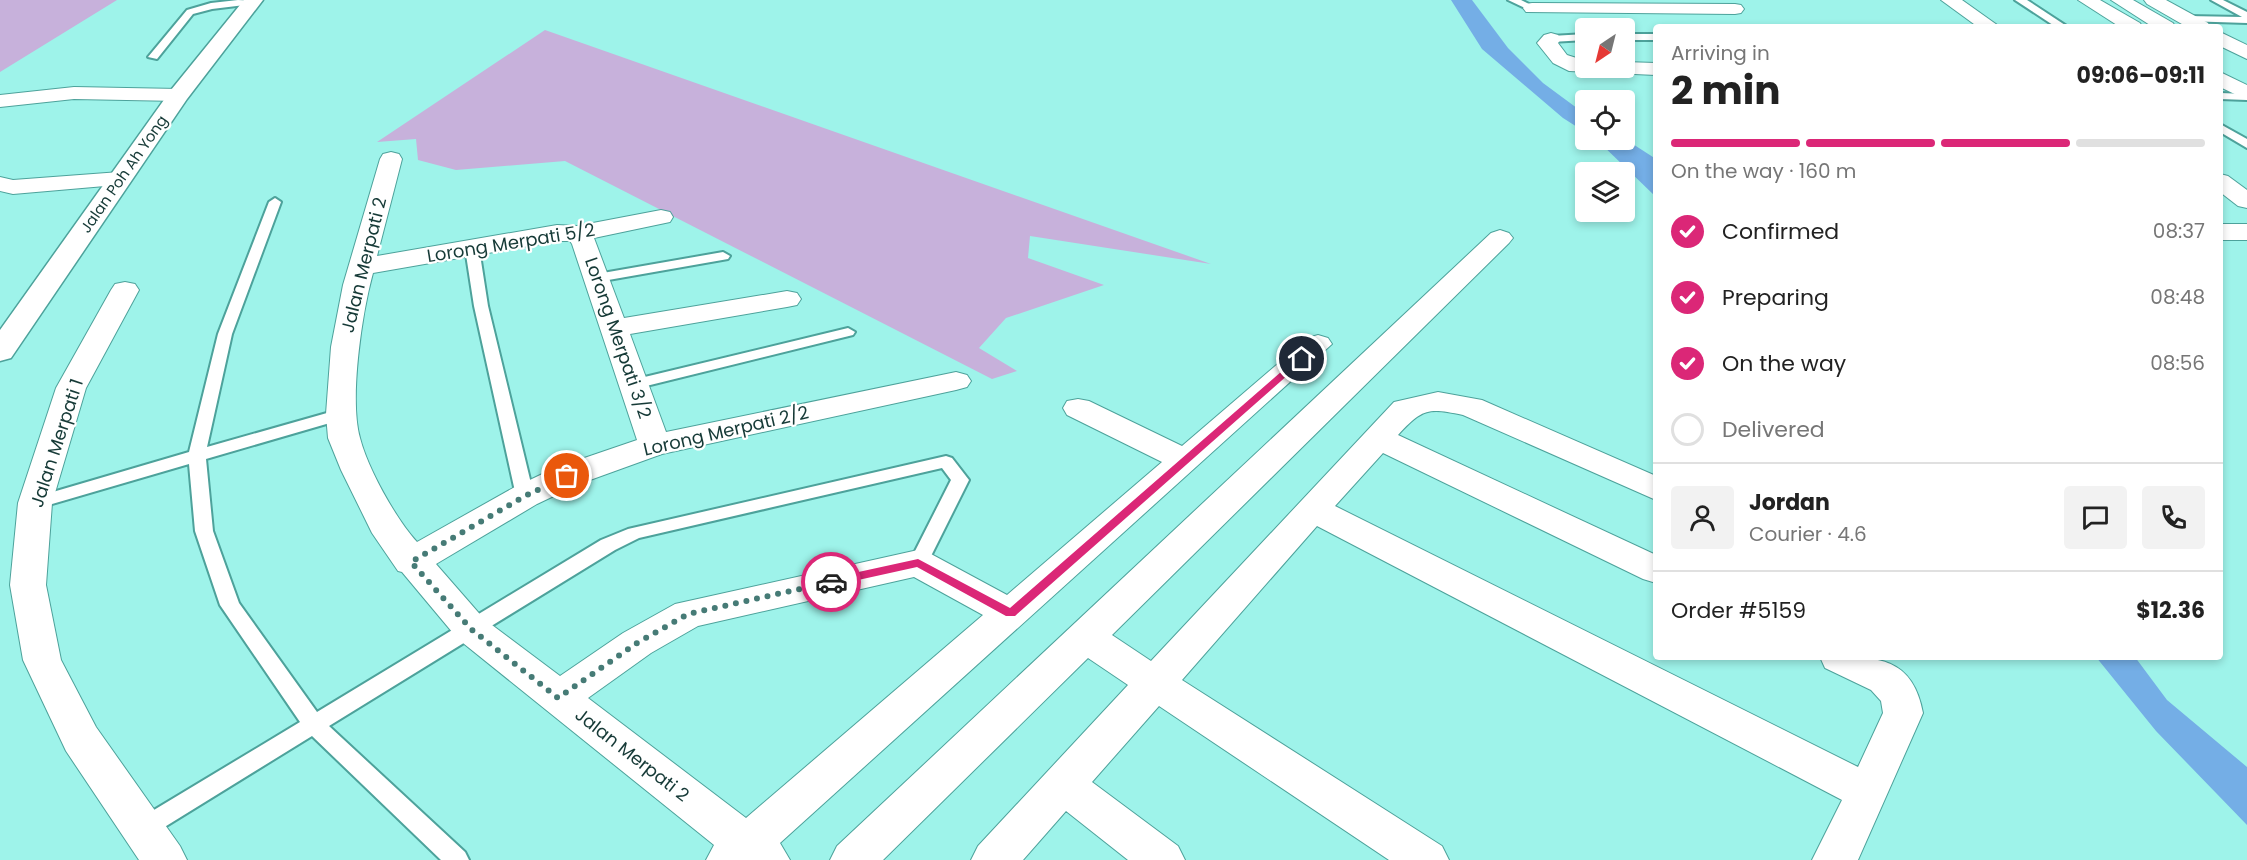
<!DOCTYPE html>
<meta charset="utf-8">
<style>
body{margin:0;font-family:Poppins,sans-serif;background:#f2f2f2;color:#222;height:100vh;display:flex;flex-direction:column;font-size:22px;white-space:nowrap}
*{box-sizing:border-box;margin:0}
p{font-size:20px;color:#767676}
.icon{flex:none;width:33px;height:33px;fill:none;stroke:currentColor;stroke-width:2;stroke-linecap:round;stroke-linejoin:round}
.map{position:relative;flex:1;overflow:hidden}
.panel{position:absolute;left:1653px;top:24px;width:570px;height:636px;display:flex;flex-direction:column;background:#fff;border-radius:6px;box-shadow:0 3px 9px #0003}
.panel>*{flex:none}
.needle{width:39px;rotate:215deg}
.tools{position:absolute;left:1575px;top:18px;display:grid;gap:12px}
.tools a{display:grid;place-items:center;width:60px;height:60px;border-radius:6px;background:#fff;box-shadow:0 3px 9px #0003;font-size:30px}
.pin{position:absolute;display:grid;place-items:center;width:51px;height:51px;color:#fff;margin:-26px;border:3px solid #fff;border-radius:50%;box-shadow:0 2px 6px #0007}
.courier{position:absolute;display:grid;place-items:center;width:60px;height:60px;margin:-30px;border:4px solid #db2777;border-radius:50%;background:#fff;color:#222;box-shadow:0 2px 8px #0007}
.overview em{font-style:normal;font-weight:700}
.overview div{display:flex;flex-direction:column-reverse}
.overview{display:flex;align-items:center;justify-content:space-between;height:102px;padding:0 18px}
h1{font-size:39px;font-weight:700;line-height:45px}
.bar{display:grid;grid-template-columns:repeat(4,1fr);gap:9px 6px;align-content:center;height:72px;padding:0 18px}
.bar i{height:8px;border-radius:4px;background:#e0e0e0}
.bar .active{background:#db2777}
.bar p{grid-column:span 4}
.line{display:flex;align-items:center;gap:15px;padding:0 18px;border-top:2px solid #e0e0e0}
.line div{flex:1}
.round{display:grid;place-items:center;flex:none;width:63px;height:63px;border-radius:6px;background:#f2f2f2}
ol{padding:0 18px;list-style:none}
li{display:flex;align-items:center;gap:18px;height:66px}
li p{margin-inline-start:auto}
li .icon{padding:6px;border-radius:50%;background:#db2777;color:#fff;stroke-width:4}
li:last-child{color:#767676}
li i{width:33px;height:33px;border:3px solid #e0e0e0;border-radius:50%}
.map>svg:first-child{display:block}
</style>
<div class="map">
<svg width="2247" height="860" viewBox="0 0 2247 860">
<rect width="100%" height="100%" fill="#9ef3ea"/>
<g fill="#c7b1db">
<polygon points="0,0 117,0 0,72"/>
<polygon points="545,30 1211,264 1030,236 1028,258 1104,285 1006,318 979,348 1017,371 992,379 565,161 456,170 418,160 416,139 377,142"/>
</g>
<g fill="#74aee6">
<polygon points="1451,0 1472,0 1508,48 1543,83 1585,114 1585,132 1563,118 1482,49"/>
<polygon points="1625,139 1656,159 1656,197 1597,140"/>
<polygon points="2096,657 2135,657 2167,700 2247,767 2247,825 2156,731"/>
</g>
<g fill="none" stroke-linecap="round" stroke-linejoin="round">
<defs>
<g id="service">
<polygon points="238,0 258,1 253,4 212,9 193,14 157,59 148,57 187,10 211,3"/>
<polygon points="1508,0 1521,0 1537,8 1529,10"/>
<polygon points="2015,0 2027,0 2068,27 2056,27"/>
<polygon points="2211,0 2223,0 2247,12 2247,23 2184,21 2184,17 2187,16 2242,17"/>
<polygon points="1586,34 1586,40 1551,42 1546,39 1551,36"/>
<rect x="1624" y="34" width="32" height="6"/>
<polygon points="2220,93 2247,94 2247,100 2220,99"/>
<polygon points="2220,124 2247,139 2247,148 2220,132"/>
<polygon points="275,198 281,202 232,334 207,447 341,409 349,414 347,418 206,459 213,531 239,603 317,712 601,540 628,529 946,456 952,458 969,480 925,568 918,570 911,568 909,563 951,480 942,468 639,538 615,550 329,726 465,852 469,860 441,860 312,736 150,836 142,839 134,836 130,829 134,822 300,722 220,605 195,531 189,464 35,509 29,507 26,503 29,499 189,452 218,334 269,202"/>
<polygon points="472,244 479,248 488,306 534,496 531,500 519,500 516,496 474,306 465,248"/>
<polygon points="723,252 730,256 728,259 597,282 590,278 597,274"/>
<polygon points="848,328 855,332 853,335 634,389 626,384 628,381"/>
</g>
<g id="minor">
<polygon points="1941,0 1962,0 2000,27 1978,27"/>
<polygon points="2078,0 2100,0 2140,23 2142,27 2120,27"/>
<polygon points="2111,0 2133,0 2173,23 2175,27 2153,27"/>
<polygon points="2144,0 2166,0 2208,23 2210,27 2187,27 2147,4"/>
<polygon points="1532,3 1735,4 1741,5 1744,9 1741,13 1735,14 1526,12 1523,8 1526,4"/>
<polygon points="2220,32 2247,45 2247,59 2220,46"/>
<polygon points="1551,33 1558,35 1561,39 1558,43 1567,55 1586,61 1586,68 1624,68 1624,62 1656,63 1656,75 1569,71 1553,63 1537,43 1544,35"/>
<polygon points="2220,72 2247,85 2247,100 2220,87"/>
<polygon points="74,87 179,89 186,91 189,95 186,99 179,101 74,99 0,107 0,95"/>
<path d="M391 152 399 154 402 159 377 256 557 225 577 226 661 210 670 212 673 217 670 222 594 238 624 318 787 291 797 293 801 299 797 305 787 307 630 334 666 432 956 372 967 375 971 381 967 387 956 390 662 454 579 484 537 504 436 564 484 619 560 676 623 633 675 604 918 550 931 554 1007 595 1162 462 1067 415 1063 408 1067 401 1078 399 1089 401 1182 446 1308 338 1318 335 1328 338 1332 344 780 843 790 860H706L714 845 458 639 402 572 398 571 372 533 341 470 328 438 326 414 331 347 343 285 380 159 383 154ZM557 241H570L572 244 637 440 555 468 513 488 417 542C396 519 368 469 360 438 349 399 362 313 373 273ZM914 577 983 615 746 818 588 698 651 653 698 626Z"/>
<polygon points="120,172 128,174 132,179 128,184 13,194 0,191 0,177 13,180"/>
<polygon points="2220,174 2228,176 2247,190 2247,208 2238,206 2220,192"/>
<rect x="2220" y="224" width="27" height="16"/>
<path d="M1500 230 1509 233 1513 238 1509 243 1112 635 1151 661 1394 402 1438 392 1482 400 1656 476V500L1463 415C1428 408 1423 408 1398 435L1656 555V583L1643 579 1383 453 1335 506 1858 767 1883 713 1881 701 1871 690 1825 668 1820 657C1870 657 1912 652 1923 713L1858 860H1812L1842 800 1317 526 1182 680 1442 846 1449 860H1389L1159 706 1092 782 1178 846 1185 860H1128L1066 811 1023 860H971L978 846 1128 685 1088 658 883 860H830L837 846 1491 233Z"/>
<polygon points="125,282 135,284 139,290 86,388 52,503 46,585 61,660 96,727 180,846 187,860 139,860 66,751 23,660 10,585 18,503 56,388 111,290 115,284"/>
</g>
<polygon id="secondary" points="244,0 263,0 187,99 11,358 0,361 0,330 171,90"/>
</defs>
<use href="#service" stroke="#4da29b" stroke-width="4"/>
<use href="#minor" stroke="#4da29b" stroke-width="2"/>
<use href="#secondary" stroke="#4da29b" stroke-width="3"/>
<use href="#service" fill="#fff" fill-rule="evenodd"/>
<use href="#minor" fill="#fff" fill-rule="evenodd"/>
<use href="#secondary" fill="#fff" fill-rule="evenodd"/>
</g>
<polygon fill="#db2777" points="1298,357 1306,359 1015,616 1006,616 917,567 831,586 826,582 831,578 918,559 1010,608"/>
<g fill="none" stroke-linecap="round" stroke-linejoin="round">
<polyline stroke="#467b76" stroke-width="6" stroke-dasharray="0 10.8" points="567,476 525,496 411,562 471,629 558,698 637,643 688,614 831,582"/>
</g>
<g text-anchor="middle" stroke-width="4.5" stroke-linejoin="round" paint-order="stroke">
<g font-size="15" fill="#163a37" stroke="#fff">
<text transform="translate(124 174) rotate(-55)" y="5">Jalan Poh Ah Yong</text>
</g>
<g font-size="18" fill="#163a37" stroke="#fff">
<text transform="translate(511 243) rotate(-9)" y="6">Lorong Merpati 5/2</text>
<text transform="translate(364 265) rotate(-76)" y="6">Jalan Merpati 2</text>
<text transform="translate(618 338) rotate(71)" y="6">Lorong Merpati 3/2</text>
<text transform="translate(726 431) rotate(-13)" y="6">Lorong Merpati 2/2</text>
<text transform="translate(57 443) rotate(-72)" y="6">Jalan Merpati 1</text>
<text transform="translate(632 755) rotate(38)" y="6">Jalan Merpati 2</text>
</g>
</g>
</svg>
<div class="tools">
<a><svg class="needle" viewBox="-14 -14 28 28"><path d="M0-13l5 13h-10z" fill="#e53935"/><path d="M0 13l5-13h-10z" fill="#767676"/></svg></a>
<a><svg class="icon" aria-label="locate" viewBox="0 0 24 24"><circle cx="12" cy="12" r="6"/><path d="M12 2v4M12 18v4M2 12h4M18 12h4"/></svg></a>
<a><svg class="icon" aria-label="layers" viewBox="0 0 24 24"><path d="M12 4l9 5-9 5-9-5zM3 14l9 5 9-5"/></svg></a>
</div>
<div class="pin" style="left:567px;top:476px;background:#ea580c"><svg class="icon" aria-label="bag" viewBox="0 0 24 24"><path d="M5 8h14l-1 12H6zM9 8a3 3 0 0 1 6 0"/></svg></div>
<div class="pin" style="left:1302px;top:359px;background:#1f2937"><svg class="icon" aria-label="home" viewBox="0 0 24 24"><path d="M3 11l9-7 9 7M6 9v11h12V9"/></svg></div>
<div class="courier" style="left:831px;top:582px"><svg class="icon" aria-label="car" viewBox="0 0 24 24"><path d="M5 17H2v-5l4-1 3-4h7l3 4 3 1v5h-3M9 17h6M6 11h13"/><circle cx="7" cy="17" r="2"/><circle cx="17" cy="17" r="2"/></svg></div>
<section class="panel">
<div class="overview"><div><h1>2 min</h1><p>Arriving in</p></div><em>09:06–09:11</em></div>
<div class="bar"><i class="active"></i><i class="active"></i><i class="active"></i><i></i><p>On the way · 160 m</p></div>
<ol>
<li><svg class="icon" aria-label="check" viewBox="0 0 24 24"><path d="M5 12l5 5 9-10"/></svg>Confirmed<p>08:37</p></li>
<li><svg class="icon" aria-label="check" viewBox="0 0 24 24"><path d="M5 12l5 5 9-10"/></svg>Preparing<p>08:48</p></li>
<li><svg class="icon" aria-label="check" viewBox="0 0 24 24"><path d="M5 12l5 5 9-10"/></svg>On the way<p>08:56</p></li>
<li><i></i>Delivered</li>
</ol>
<div class="line" style="height:108px"><a class="round"><svg class="icon" aria-label="person" viewBox="0 0 24 24"><circle cx="12" cy="8" r="4"/><path d="M4 21q1-7 8-7t8 7"/></svg></a><div><b>Jordan</b><p>Courier · 4.6</p></div><a class="round"><svg class="icon" aria-label="chat" viewBox="0 0 24 24"><path d="M4 5h16v11H9l-5 4z"/></svg></a><a class="round"><svg class="icon" aria-label="phone" viewBox="0 0 24 24"><path d="M5 4h4l2 5-3 2q2 4 5 5l2-3 5 2v4C11 20 4 13 5 4z"/></svg></a></div>
<div class="line" style="height:78px"><div>Order #5159</div><b>$12.36</b></div>
</section>
</div>
